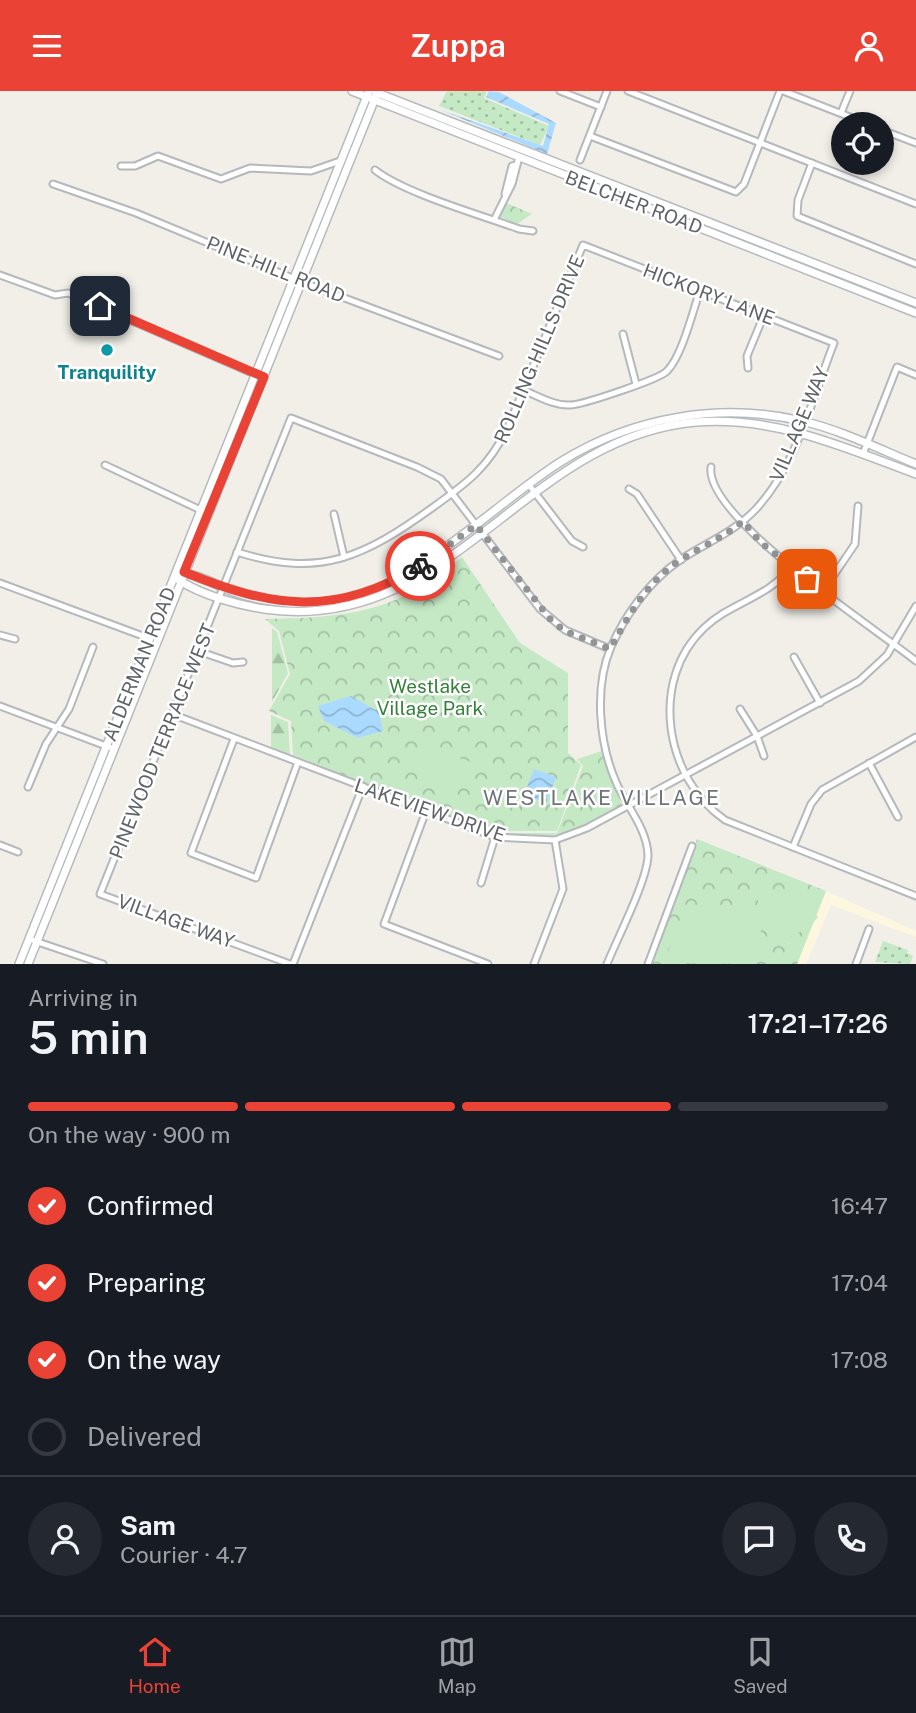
<!DOCTYPE html>
<meta charset="utf-8">
<style>
body{margin:0;font-family:"Public Sans",sans-serif;background:#242831;color:#f1f3f6;height:100vh;display:flex;flex-direction:column;font-size:26px;white-space:nowrap}
*{box-sizing:border-box;margin:0}
p{font-size:23px;color:#9ea1a6}
.icon{flex:none;width:38px;height:38px;fill:none;stroke:currentColor;stroke-width:2;stroke-linecap:round;stroke-linejoin:round}
.map{position:relative;height:873px;overflow:hidden}
.panel{display:flex;flex-direction:column;background:#171b24;flex:1}
.panel>*{flex:none}
.controls{position:absolute;left:831px;top:21px;display:grid;gap:14px}
.controls a{display:grid;place-items:center;width:63px;height:63px;border-radius:50%;background:#171b24;box-shadow:0 4px 10px #0003;font-size:35px}
.pin{position:absolute;display:grid;place-items:center;width:60px;height:60px;color:#fff;margin:-30px;border-radius:14px;box-shadow:0 4px 10px #0006}
.courier{position:absolute;display:grid;place-items:center;width:70px;height:70px;margin:-35px;border:5px solid #ea4335;border-radius:50%;background:#fff;color:#222;box-shadow:0 2px 9px #0007}
.summary em{font-style:normal;font-weight:600}
.summary div{display:flex;flex-direction:column-reverse}
.summary{display:flex;align-items:center;justify-content:space-between;height:119px;padding:0 28px}
h1{font-size:46px;font-weight:600;line-height:52px}
.bar{display:grid;grid-template-columns:repeat(4,1fr);gap:10px 7px;align-content:center;height:84px;padding:0 28px}
.bar i{height:9px;border-radius:5px;background:#363941}
.bar .active{background:#ea4335}
.bar p{grid-column:span 4}
.line{display:flex;align-items:center;gap:18px;padding:0 28px;border-top:2px solid #363941}
.line div{flex:1}
.round{display:grid;place-items:center;flex:none;width:74px;height:74px;border-radius:37px;background:#242831}
ol{padding:0 28px;list-style:none}
li{display:flex;align-items:center;gap:21px;height:77px}
li p{margin-inline-start:auto}
li .icon{padding:7px;border-radius:50%;background:#ea4335;color:#fff;stroke-width:4}
li:last-child{color:#9ea1a6}
li i{width:38px;height:38px;border:4px solid #363941;border-radius:50%}
header{display:flex;justify-content:space-between;align-items:center;height:91px;padding:0 28px;background:#ea4335;color:#fff;font-size:32px;font-weight:600}
.tab-bar{display:flex;justify-content:space-around;align-items:center;height:98px;border-top:2px solid #363941;background:#171b24;font-size:19px;color:#9ea1a6}
.tab-bar a{display:grid;justify-items:center;gap:4px}
.tab-bar .active{color:#ea4335}
.map>svg:first-child{display:block}
</style>
<header><svg class="icon" aria-label="menu" viewBox="0 0 24 24"><path d="M4 6h16M4 12h16M4 18h16"/></svg>Zuppa<svg class="icon" aria-label="person" viewBox="0 0 24 24"><circle cx="12" cy="8" r="4"/><path d="M4 21q1-7 8-7t8 7"/></svg></header>
<div class="map">
<svg width="916" height="873" viewBox="0 0 916 873">
<defs>
<pattern id="grass-dots" width="8" height="8" patternUnits="userSpaceOnUse" patternTransform="scale(1.75)"><rect width="8" height="8" fill="#c5e8c5"/><path d="M2 2h.1M6 6h.1" fill="none" stroke="#a3c0a4" stroke-width="1.8" stroke-linecap="round"/></pattern>
<pattern id="forest-firs" width="22" height="20" patternUnits="userSpaceOnUse" patternTransform="scale(1.75)"><rect width="22" height="20" fill="#c5e8c5"/><path d="M5 1l3.5 6h-7zM16 11l3.5 6h-7z" fill="#a3c0a4"/></pattern>
<pattern id="park-crowns" width="20" height="18" patternUnits="userSpaceOnUse" patternTransform="scale(1.75)"><rect width="20" height="18" fill="#c5e8c5"/><path d="M2 6a3 3 0 1 1 6 0M12 15a3 3 0 1 1 6 0" fill="none" stroke="#a3c0a4"/></pattern>
<pattern id="water-waves" width="16" height="10" patternUnits="userSpaceOnUse" patternTransform="scale(1.75)"><rect width="16" height="10" fill="#aadaff"/><path d="M0 5q4-4 8 0t8 0" fill="none" stroke="#8eb4d2"/></pattern>
</defs>
<rect width="100%" height="100%" fill="#f1efe8"/>
<polygon fill="#fef7e0" points="826,800 916,840 916,846 831,814 806,873 797,873"/>
<g fill="url(#grass-dots)">
<polygon points="447,0 487,0 484,7 549,35 540,54 439,15"/>
<polygon points="883,850 908,859 907,862 913,865 910,873 875,871"/>
</g>
<g fill="url(#forest-firs)">
<polygon points="272,537 277,541 288,582 272,611"/>
<polygon points="271,624 288,631 290,664 271,656"/>
</g>
<g fill="url(#park-crowns)">
<polygon points="506,112 532,123 517,133 500,126"/>
<path d="M462 466 520 552 568 582V662L581 674 557 740H498L450 726 293 664 291 630 269 620 290 583 279 540 265 528C314 527 363 526 408 503 427 494 445 478 462 466Z"/>
<path d="M602 660 622 715C568 744 534 758 473 735L498 742H557L583 675 577 668Z"/>
<polygon points="697,748 826,800 797,873 650,873"/>
</g>
<g fill="#c5e8c5">
<polygon points="427,656 477,673 468,698 419,680"/>
<polygon points="784,800 803,809 818,826 808,837 778,852 770,848 758,816 758,805"/>
<path d="M717 816 738 820 762 831 757 873 663 872C678 839 680 827 717 816Z"/>
</g>
<g fill="url(#water-waves)">
<polygon points="489,0 499,1 556,32 547,63 441,19 543,55 549,33 486,6"/>
<polygon points="351,605 379,621 383,640 358,647 324,630 318,615"/>
<polygon points="534,678 556,686 546,712 524,704"/>
</g>
<g fill="none" stroke-linecap="round" stroke-linejoin="round">
<defs>
<g id="street">
<polyline points="560,0 601,16"/>
<polyline points="628,0 916,113"/>
<polyline points="783,0 868,33"/>
<polyline points="841,22 850,0"/>
<polyline points="882,39 916,52"/>
<polyline points="590,45 736,101 744,93 780,0"/>
<polyline points="580,69 607,0"/>
<polyline points="812,72 798,109 797,125 916,173"/>
<polyline points="121,75 135,75 158,65 221,88 250,77 311,80 340,70"/>
<path d="M375 79C404 102 481 124 519 138L533 140"/>
<polyline points="53,93 136,122 302,191 499,265"/>
<polyline points="505,103 512,75 516,74"/>
<polyline points="494,129 512,93 519,66"/>
<polyline points="0,184 55,204 68,202 257,284"/>
<polyline points="623,243 636,293"/>
<polyline points="748,277 747,265 764,224"/>
<path d="M523 299C538 305 554 315 570 314 582 314 660 288 667 280 682 265 693 220 700 199"/>
<polyline points="863,363 897,276 916,284"/>
<polyline points="105,374 207,422"/>
<path d="M711 376C704 426 876 538 916 570"/>
<polyline points="529,394 572,450 583,456"/>
<polyline points="629,398 637,403 681,469"/>
<polyline points="334,423 344,466"/>
<path d="M237 461C321 488 365 465 432 417 467 392 489 376 508 336L583 154 834 252C812 307 797 375 755 419 733 442 705 452 680 469 650 490 626 522 611 556 594 596 599 652 616 691 626 715 647 737 648 764 648 788 617 848 607 873"/>
<path d="M791 476C768 507 731 511 704 537 649 589 664 687 725 729L916 805"/>
<polyline points="0,492 151,548"/>
<polyline points="823,500 855,453 858,415"/>
<polyline points="0,544 15,548"/>
<polyline points="198,560 233,572 243,571"/>
<polyline points="794,566 820,612"/>
<polyline points="0,615 114,658"/>
<polyline points="740,618 757,645 764,665"/>
<polyline points="172,623 495,746 555,749 587,737 859,590 887,564 916,515"/>
<polyline points="234,648 191,762 256,787 298,671"/>
<polyline points="869,672 898,726"/>
<polyline points="28,696 46,653 69,618 93,556"/>
<polyline points="426,720 384,833 488,873"/>
<polyline points="0,754 18,761"/>
<polyline points="793,756 811,713 822,699 916,646"/>
<polyline points="481,792 495,746"/>
<polyline points="29,848 103,873"/>
<polyline points="290,873 100,803 291,327 417,376 441,388 540,518 565,539 610,558"/>
<polyline points="293,873 363,695"/>
<polyline points="534,873 563,798 555,749"/>
<polyline points="648,873 692,755"/>
<polyline points="856,873 869,838"/>
</g>
<g id="secondary">
<polyline points="352,0 916,222"/>
<polyline points="375,1 916,212"/>
<path d="M180 482C197 482 218 495 234 501 267 513 305 515 339 509 393 499 434 465 477 433 505 412 533 388 562 370 633 326 720 311 802 330 841 339 879 358 916 373"/>
<path d="M179 489C201 504 238 514 264 518 451 545 522 346 696 331 775 325 844 356 916 383"/>
<polyline points="19,873 369,0"/>
<polyline points="28,873 378,0"/>
</g>
</defs>
<use href="#street" stroke="#b5b8bc" stroke-width="9"/>
<use href="#secondary" stroke="#b6babf" stroke-width="10"/>
<use href="#street" stroke="#fff" stroke-width="5"/>
<use href="#secondary" stroke="#fff" stroke-width="7"/>
</g>
<g fill="none" stroke-linecap="round" stroke-linejoin="round">
<path stroke="#929495" stroke-width="7" stroke-dasharray="0 12.6" d="M420 475 476 434 551 529 565 540 610 558C629 524 648 489 682 468 703 455 724 446 743 430L760 451 807 488"/>
<path stroke="#ea4335" stroke-width="9" d="M100 215 264 286 184 481C273 517 334 527 420 475"/>
</g>
<circle fill="#0f9aa8" stroke="#fff" stroke-width="2.5" cx="107" cy="259" r="7"/>
<g text-anchor="middle" stroke-width="5" stroke-linejoin="round" paint-order="stroke">
<g font-size="19" fill="#5f6368" stroke="#fff">
<text transform="translate(634 111) rotate(21)" y="7">BELCHER ROAD</text>
<text transform="translate(276 178) rotate(22)" y="7">PINE HILL ROAD</text>
<text transform="translate(709 203) rotate(21)" y="7">HICKORY LANE</text>
<text transform="translate(539 258) rotate(-67)" y="7">ROLLING HILLS DRIVE</text>
<text transform="translate(799 333) rotate(-67)" y="7">VILLAGE WAY</text>
<text transform="translate(139 573) rotate(-68)" y="7">ALDERMAN ROAD</text>
<text transform="translate(162 650) rotate(-68)" y="7">PINEWOOD TERRACE WEST</text>
<text transform="translate(430 719) rotate(19)" y="7">LAKEVIEW DRIVE</text>
<text transform="translate(176 830) rotate(20)" y="7">VILLAGE WAY</text>
</g>
<g font-size="19" font-weight="bold" fill="#0d838f" stroke="#fff">
<text x="107" y="288">Tranquility</text>
</g>
<g font-size="19" fill="#348238" stroke="#fff">
<text x="430" y="602">Westlake<tspan x="430" dy="22">Village Park</tspan></text>
</g>
<g font-size="21" letter-spacing="2" fill="#70757a" stroke="#fff">
<text x="602" y="714">WESTLAKE VILLAGE</text>
</g>
</g>
</svg>
<div class="controls">
<a><svg class="icon" aria-label="locate" viewBox="0 0 24 24"><circle cx="12" cy="12" r="6"/><path d="M12 2v4M12 18v4M2 12h4M18 12h4"/></svg></a>
</div>
<div class="pin" style="left:807px;top:488px;background:#ea580c"><svg class="icon" aria-label="bag" viewBox="0 0 24 24"><path d="M5 8h14l-1 12H6zM9 8a3 3 0 0 1 6 0"/></svg></div>
<div class="pin" style="left:100px;top:215px;background:#1f2937"><svg class="icon" aria-label="home" viewBox="0 0 24 24"><path d="M3 11l9-7 9 7M6 9v11h12V9"/></svg></div>
<div class="courier" style="left:420px;top:475px"><svg class="icon" aria-label="bike" viewBox="0 0 24 24"><circle cx="6" cy="16" r="4"/><circle cx="18" cy="16" r="4"/><path d="M6 16l4-8h5l3 8M10 8l3 8H6M13 5h3"/></svg></div>
</div>
<section class="panel">
<div class="summary"><div><h1>5 min</h1><p>Arriving in</p></div><em>17:21–17:26</em></div>
<div class="bar"><i class="active"></i><i class="active"></i><i class="active"></i><i></i><p>On the way · 900 m</p></div>
<ol>
<li><svg class="icon" aria-label="check" viewBox="0 0 24 24"><path d="M5 12l5 5 9-10"/></svg>Confirmed<p>16:47</p></li>
<li><svg class="icon" aria-label="check" viewBox="0 0 24 24"><path d="M5 12l5 5 9-10"/></svg>Preparing<p>17:04</p></li>
<li><svg class="icon" aria-label="check" viewBox="0 0 24 24"><path d="M5 12l5 5 9-10"/></svg>On the way<p>17:08</p></li>
<li><i></i>Delivered</li>
</ol>
<div class="line" style="height:126px"><a class="round"><svg class="icon" aria-label="person" viewBox="0 0 24 24"><circle cx="12" cy="8" r="4"/><path d="M4 21q1-7 8-7t8 7"/></svg></a><div><b>Sam</b><p>Courier · 4.7</p></div><a class="round"><svg class="icon" aria-label="chat" viewBox="0 0 24 24"><path d="M4 5h16v11H9l-5 4z"/></svg></a><a class="round"><svg class="icon" aria-label="phone" viewBox="0 0 24 24"><path d="M5 4h4l2 5-3 2q2 4 5 5l2-3 5 2v4C11 20 4 13 5 4z"/></svg></a></div>
</section>
<nav class="tab-bar">
<a class="active"><svg class="icon" aria-label="home" viewBox="0 0 24 24"><path d="M3 11l9-7 9 7M6 9v11h12V9"/></svg>Home</a>
<a><svg class="icon" aria-label="map" viewBox="0 0 24 24"><path d="M3 6l6-2 6 2 6-2v14l-6 2-6-2-6 2zM9 4v14M15 6v14"/></svg>Map</a>
<a><svg class="icon" aria-label="saved" viewBox="0 0 24 24"><path d="M7 4h10v16l-5-4-5 4z"/></svg>Saved</a>
</nav>
